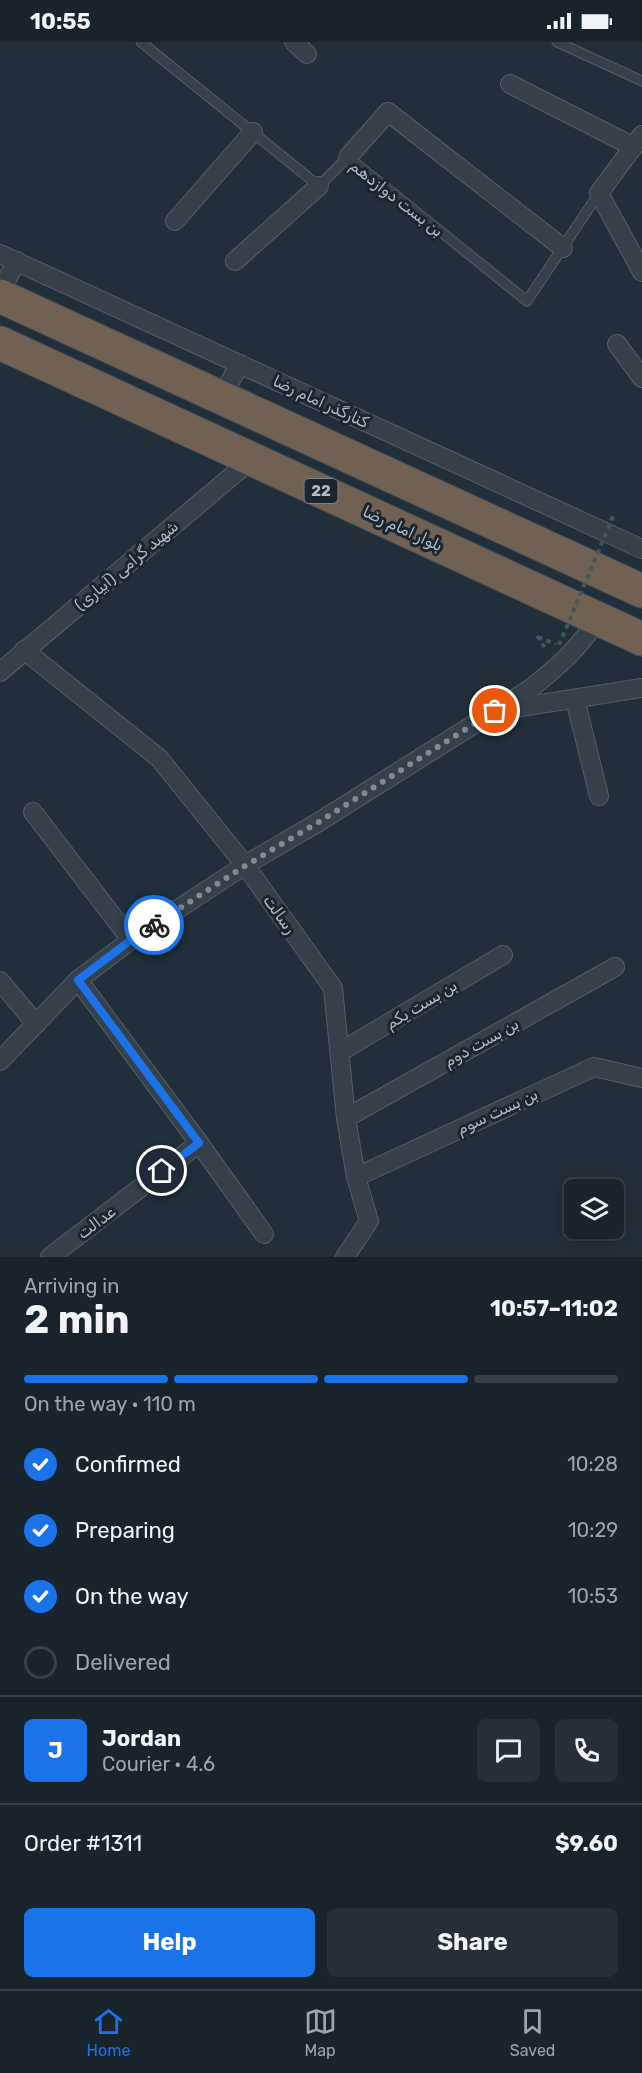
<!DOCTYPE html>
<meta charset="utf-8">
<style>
body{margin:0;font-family:Rubik,Vazirmatn,sans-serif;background:#262f38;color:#f1f3f6;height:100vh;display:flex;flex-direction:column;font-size:22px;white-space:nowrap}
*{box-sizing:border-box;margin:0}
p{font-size:20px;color:#9fa4a9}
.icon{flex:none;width:33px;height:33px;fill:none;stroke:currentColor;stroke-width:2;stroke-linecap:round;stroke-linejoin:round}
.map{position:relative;height:1215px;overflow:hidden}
.drawer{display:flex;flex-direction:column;background:#19232c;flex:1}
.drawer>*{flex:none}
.tools{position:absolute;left:564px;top:1137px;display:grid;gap:12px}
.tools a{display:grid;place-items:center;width:60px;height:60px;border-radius:9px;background:#19232c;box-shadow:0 3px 15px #0003,0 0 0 2px #374048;font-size:30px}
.pin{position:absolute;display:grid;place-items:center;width:51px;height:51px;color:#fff;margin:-26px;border:3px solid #fff;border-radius:50%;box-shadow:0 2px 6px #0007}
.courier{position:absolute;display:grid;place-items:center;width:60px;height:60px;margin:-30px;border:4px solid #1a73e8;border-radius:50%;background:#fff;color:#222;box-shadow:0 2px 8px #0007}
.head em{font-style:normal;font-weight:700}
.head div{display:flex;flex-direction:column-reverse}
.head{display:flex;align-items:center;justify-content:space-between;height:102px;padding:0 24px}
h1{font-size:39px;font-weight:700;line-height:45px}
.bar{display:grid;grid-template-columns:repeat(4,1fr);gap:9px 6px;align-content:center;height:72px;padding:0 24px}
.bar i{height:8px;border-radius:4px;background:#374048}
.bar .current{background:#1a73e8}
.bar p{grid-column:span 4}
.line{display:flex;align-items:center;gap:15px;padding:0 24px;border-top:2px solid #374048}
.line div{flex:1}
.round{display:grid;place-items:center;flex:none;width:63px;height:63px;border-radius:9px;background:#262f38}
ol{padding:0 24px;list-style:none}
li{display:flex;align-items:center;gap:18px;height:66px}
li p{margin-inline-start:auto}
li .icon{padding:6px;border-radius:50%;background:#1a73e8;color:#fff;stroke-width:4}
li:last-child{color:#9fa4a9}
li i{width:33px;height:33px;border:3px solid #374048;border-radius:50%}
.primary-button{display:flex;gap:12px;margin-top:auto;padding:12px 24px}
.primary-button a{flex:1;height:69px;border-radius:9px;background:#1a73e8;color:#fff;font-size:24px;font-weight:700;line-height:69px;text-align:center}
.primary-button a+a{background:#262f38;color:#f1f3f6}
.status{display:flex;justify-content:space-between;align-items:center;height:42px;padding:0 30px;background:#19232c;direction:ltr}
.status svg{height:16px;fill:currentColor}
.tabs{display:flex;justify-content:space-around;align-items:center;height:84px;border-top:2px solid #374048;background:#19232c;font-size:16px;color:#9fa4a9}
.tabs a{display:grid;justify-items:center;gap:3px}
.tabs .current{color:#1a73e8}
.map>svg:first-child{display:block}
</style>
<div class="status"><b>10:55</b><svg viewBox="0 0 49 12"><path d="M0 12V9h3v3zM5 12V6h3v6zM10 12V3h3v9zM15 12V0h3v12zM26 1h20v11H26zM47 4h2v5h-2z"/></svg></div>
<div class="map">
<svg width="642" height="1215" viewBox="0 0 642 1215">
<rect width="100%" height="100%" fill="#212f3a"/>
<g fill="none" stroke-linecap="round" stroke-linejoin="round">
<defs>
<g id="lane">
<polyline points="141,0 319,144 348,115 527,259 599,151"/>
<polyline points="557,0 642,39"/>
</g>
<g id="street">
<polyline points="294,0 307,12"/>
<polyline points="510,42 634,105"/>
<polyline points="642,93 599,151 642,230"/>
<polyline points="348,115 388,70 563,206"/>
<polyline points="175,179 253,90"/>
<polyline points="0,212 642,507"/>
<polyline points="235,219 319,144"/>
<polyline points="0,250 17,219"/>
<polyline points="617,302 642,336"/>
<polyline points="221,355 240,322"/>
<polyline points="24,608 159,716 245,823 333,946 346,1076 356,1135 369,1179 345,1215"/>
<polyline points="0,630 252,417"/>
<polyline points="575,657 599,754"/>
<polyline points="502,668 642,646"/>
<polyline points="33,770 131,898"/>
<polyline points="78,938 199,1101 264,1192"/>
<polyline points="0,939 36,982"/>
<polyline points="340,1010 503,913"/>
<path d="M0 1019 78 938 131 898 245 823 317 781 530 647C560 623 577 608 599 576"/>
<polyline points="346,1076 615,925"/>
<polyline points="356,1135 594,1025 642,1036"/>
<polyline points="50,1215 199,1101"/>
</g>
<g id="highway">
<polyline points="0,254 642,549"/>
<polyline points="0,301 642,597"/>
</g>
</defs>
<use href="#lane" stroke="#535e68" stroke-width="11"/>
<use href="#street" stroke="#535e68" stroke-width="20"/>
<use href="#highway" stroke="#404b55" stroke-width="35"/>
<g stroke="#415858" stroke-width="4" stroke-dasharray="4.5 4.5" stroke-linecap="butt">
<polyline points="537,594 547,609"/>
<polyline points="538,595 556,602"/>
</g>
<use href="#lane" stroke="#35404b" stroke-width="9"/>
<use href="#street" stroke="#35404b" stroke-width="18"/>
<use href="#highway" stroke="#716152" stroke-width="33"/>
<polyline stroke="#415858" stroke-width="4" stroke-dasharray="4.5 4.5" stroke-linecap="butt" points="559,603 614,472"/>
</g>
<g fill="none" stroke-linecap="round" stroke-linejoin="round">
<polyline stroke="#7e8a96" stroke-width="6" stroke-dasharray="0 10.8" points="154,883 245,824 317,781 495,669"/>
<polyline stroke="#1a73e8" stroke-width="8" points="154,883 131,898 78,938 199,1101 162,1129"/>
</g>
<g text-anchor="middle" stroke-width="6" stroke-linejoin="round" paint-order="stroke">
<rect fill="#1a252f" stroke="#838e99" stroke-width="1.5" x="304.5" y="437" width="33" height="24" rx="4.5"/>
<g font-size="15" font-weight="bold" fill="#b0bbc7">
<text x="321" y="454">22</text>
</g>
<g font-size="16" fill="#b0bbc7" stroke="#1a252f">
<text transform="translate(397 156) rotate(38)" y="6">بن بست دوازدهم</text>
<text transform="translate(321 359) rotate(25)" y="6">کنارگذر امام رضا</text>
<text transform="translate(403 486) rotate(25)" y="6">بلوار امام رضا</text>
<text transform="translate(126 523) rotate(-40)" y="6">شهید گرامی (آبیاری)</text>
<text transform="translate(280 872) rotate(54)" y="6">رسالت</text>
<text transform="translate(421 962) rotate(-31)" y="6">بن بست یکم</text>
<text transform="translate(481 1000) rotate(-29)" y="6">بن بست دوم</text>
<text transform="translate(497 1069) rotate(-25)" y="6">بن بست سوم</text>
<text transform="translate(96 1180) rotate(-37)" y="6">عدالت</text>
</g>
</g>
</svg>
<div class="tools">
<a><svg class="icon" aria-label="layers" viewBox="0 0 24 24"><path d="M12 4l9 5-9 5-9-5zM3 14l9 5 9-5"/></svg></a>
</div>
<div class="pin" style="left:495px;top:669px;background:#ea580c"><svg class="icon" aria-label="bag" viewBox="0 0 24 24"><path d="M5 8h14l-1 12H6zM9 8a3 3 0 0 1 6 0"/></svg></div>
<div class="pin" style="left:162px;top:1129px;background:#1f2937"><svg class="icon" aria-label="home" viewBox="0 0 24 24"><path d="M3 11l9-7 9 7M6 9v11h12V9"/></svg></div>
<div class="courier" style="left:154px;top:883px"><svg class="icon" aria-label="bike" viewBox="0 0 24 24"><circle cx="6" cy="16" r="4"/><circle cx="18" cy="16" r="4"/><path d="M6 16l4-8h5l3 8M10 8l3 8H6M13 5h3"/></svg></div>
</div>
<section class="drawer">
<div class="head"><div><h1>2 min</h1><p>Arriving in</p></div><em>10:57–11:02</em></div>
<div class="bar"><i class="current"></i><i class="current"></i><i class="current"></i><i></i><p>On the way · 110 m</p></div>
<ol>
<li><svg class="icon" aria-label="check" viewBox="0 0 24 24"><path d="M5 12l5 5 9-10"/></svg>Confirmed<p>10:28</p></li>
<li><svg class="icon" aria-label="check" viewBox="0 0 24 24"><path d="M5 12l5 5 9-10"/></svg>Preparing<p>10:29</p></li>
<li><svg class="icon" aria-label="check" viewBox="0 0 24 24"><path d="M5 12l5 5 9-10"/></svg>On the way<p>10:53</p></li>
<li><i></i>Delivered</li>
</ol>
<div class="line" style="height:108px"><b class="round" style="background:#1a73e8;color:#fff">J</b><div><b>Jordan</b><p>Courier · 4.6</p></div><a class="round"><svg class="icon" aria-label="chat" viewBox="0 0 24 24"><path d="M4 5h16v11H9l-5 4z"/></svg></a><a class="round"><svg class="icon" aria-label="phone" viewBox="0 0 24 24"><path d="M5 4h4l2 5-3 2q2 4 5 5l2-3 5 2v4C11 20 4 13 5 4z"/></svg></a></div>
<div class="line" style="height:78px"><div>Order #1311</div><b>$9.60</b></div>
<div class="primary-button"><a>Help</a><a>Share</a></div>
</section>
<nav class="tabs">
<a class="current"><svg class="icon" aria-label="home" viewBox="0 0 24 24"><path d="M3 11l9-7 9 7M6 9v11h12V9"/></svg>Home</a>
<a><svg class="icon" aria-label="map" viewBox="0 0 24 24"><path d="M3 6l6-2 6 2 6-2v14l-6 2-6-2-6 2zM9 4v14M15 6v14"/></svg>Map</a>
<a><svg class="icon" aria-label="saved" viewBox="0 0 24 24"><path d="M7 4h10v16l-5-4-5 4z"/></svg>Saved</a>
</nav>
